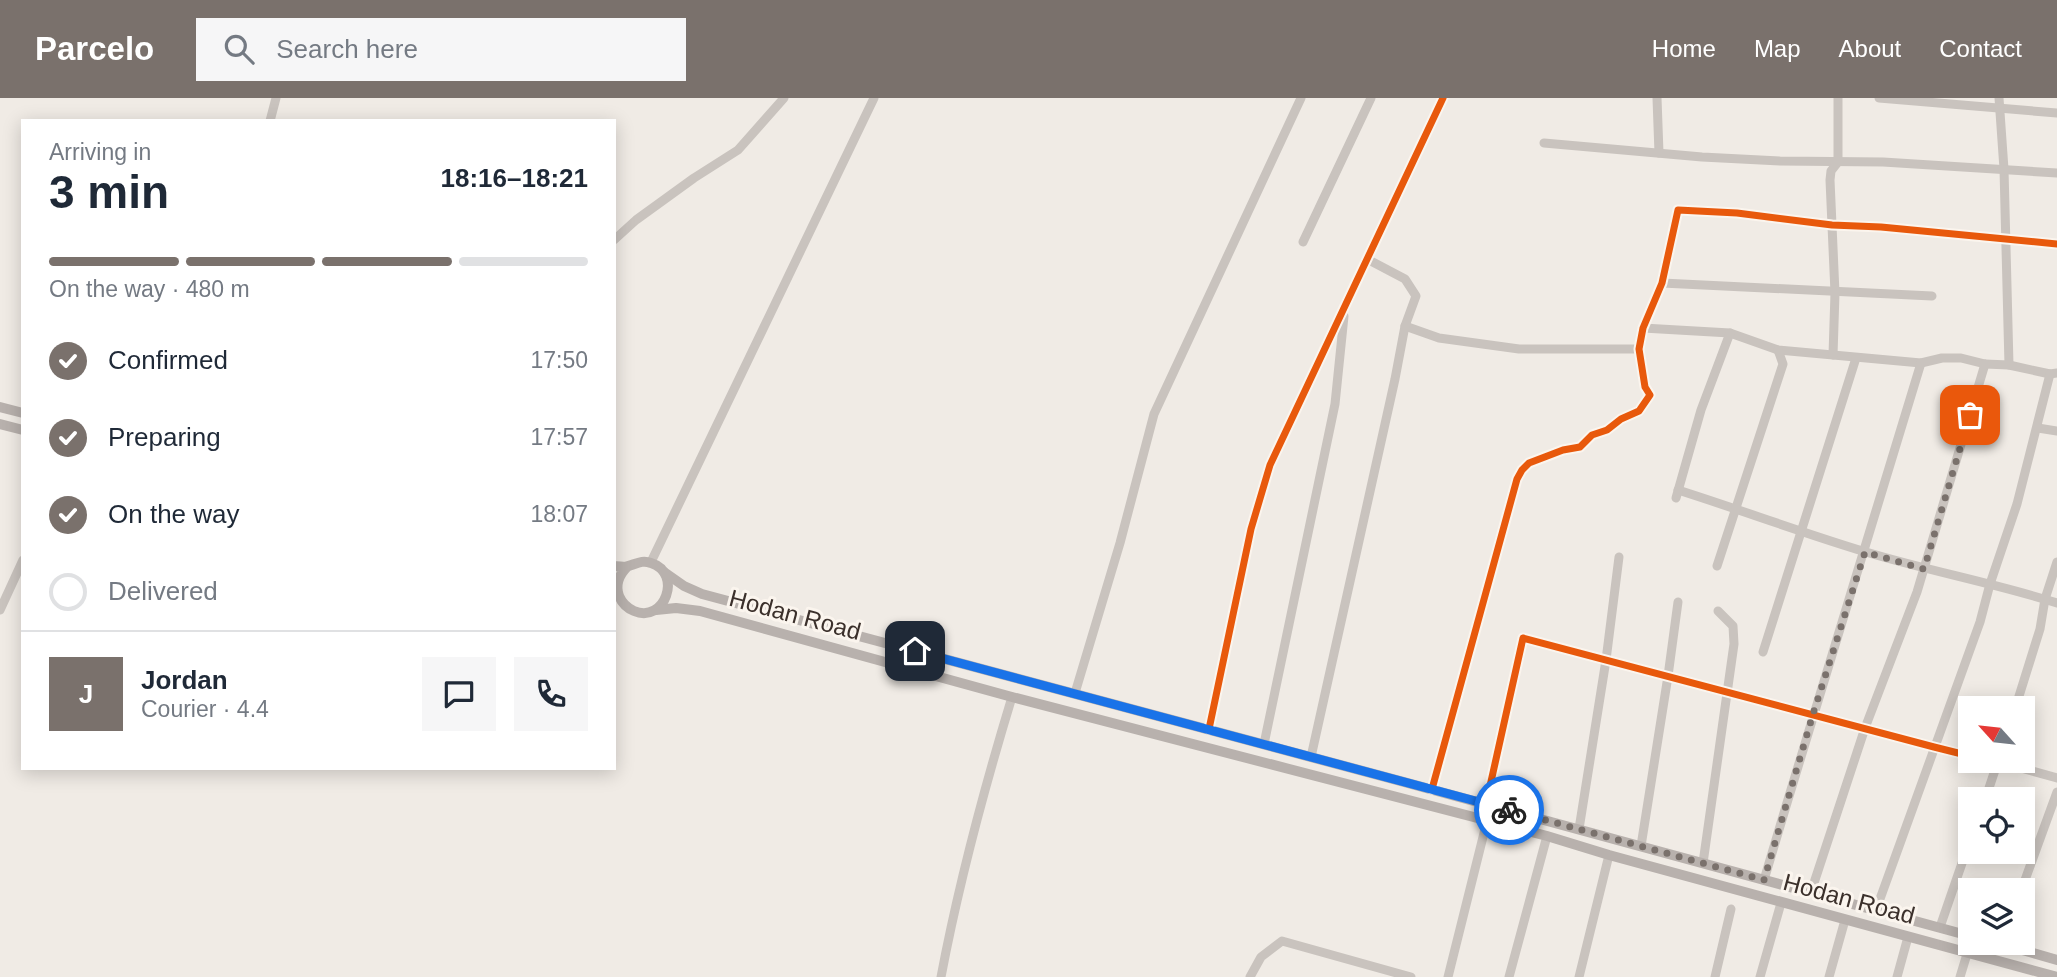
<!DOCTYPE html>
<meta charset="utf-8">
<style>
body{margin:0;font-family:Helvetica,sans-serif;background:#f6f6f7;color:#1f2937;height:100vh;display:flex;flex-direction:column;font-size:26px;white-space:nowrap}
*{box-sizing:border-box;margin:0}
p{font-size:23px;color:#747a83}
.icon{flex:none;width:38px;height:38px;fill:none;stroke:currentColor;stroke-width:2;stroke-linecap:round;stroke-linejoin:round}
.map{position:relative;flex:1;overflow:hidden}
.panel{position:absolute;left:21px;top:21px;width:595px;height:651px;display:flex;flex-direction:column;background:#fff;border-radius:0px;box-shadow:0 4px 18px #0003}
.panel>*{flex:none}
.needle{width:46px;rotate:297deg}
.tools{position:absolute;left:1958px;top:598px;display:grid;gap:14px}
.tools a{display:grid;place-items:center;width:77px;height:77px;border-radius:0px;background:#fff;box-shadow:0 4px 18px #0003;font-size:35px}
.pin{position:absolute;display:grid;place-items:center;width:60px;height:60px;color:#fff;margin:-30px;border-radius:14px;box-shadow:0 4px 10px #0006}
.courier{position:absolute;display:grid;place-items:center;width:70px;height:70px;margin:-35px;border:5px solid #1a73e8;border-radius:50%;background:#fff;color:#222;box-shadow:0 2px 9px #0007}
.overview em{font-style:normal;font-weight:700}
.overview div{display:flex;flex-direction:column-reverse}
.overview{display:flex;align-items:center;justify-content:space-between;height:119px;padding:0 28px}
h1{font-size:46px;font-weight:700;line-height:52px}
.bar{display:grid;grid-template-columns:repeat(4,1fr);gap:10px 7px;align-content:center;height:84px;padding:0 28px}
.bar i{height:9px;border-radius:5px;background:#e0e1e3}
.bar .active{background:#7a716c}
.bar p{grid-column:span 4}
.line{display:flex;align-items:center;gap:18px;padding:0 28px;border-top:2px solid #e0e1e3}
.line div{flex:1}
.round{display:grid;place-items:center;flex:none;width:74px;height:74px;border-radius:0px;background:#f6f6f7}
ol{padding:0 28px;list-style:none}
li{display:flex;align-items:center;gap:21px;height:77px}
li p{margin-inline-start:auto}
li .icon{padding:7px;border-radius:50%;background:#7a716c;color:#fff;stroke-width:4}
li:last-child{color:#747a83}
li i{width:38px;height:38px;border:4px solid #e0e1e3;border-radius:50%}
header{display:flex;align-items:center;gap:42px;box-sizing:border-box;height:98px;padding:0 35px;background:#7a716c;color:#fff}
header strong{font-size:33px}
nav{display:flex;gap:38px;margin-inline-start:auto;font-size:24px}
.search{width:490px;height:63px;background:#f6f6f7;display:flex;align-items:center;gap:18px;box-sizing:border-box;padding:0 24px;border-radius:0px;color:#747a83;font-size:26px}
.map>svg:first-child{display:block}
</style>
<header>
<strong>Parcelo</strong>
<div class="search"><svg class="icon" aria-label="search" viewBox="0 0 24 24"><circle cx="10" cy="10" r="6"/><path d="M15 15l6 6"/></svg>Search here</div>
<nav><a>Home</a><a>Map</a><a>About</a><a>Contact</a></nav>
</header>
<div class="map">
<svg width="2057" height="879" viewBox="0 0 2057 879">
<rect width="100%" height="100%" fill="#f0ebe5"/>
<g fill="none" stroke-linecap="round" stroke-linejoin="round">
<g stroke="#c9c3be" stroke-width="9">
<polyline points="1657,0 1659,55"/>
<polyline points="1879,0 2057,15"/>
<polyline points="1999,0 2004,71 2009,267"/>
<polyline points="270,23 276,0"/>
<polyline points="1544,45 1702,59 1780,63 1883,64 2057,75"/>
<polyline points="614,142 636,122 694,80 738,52 784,0"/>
<polyline points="1303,144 1371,0"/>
<polyline points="1662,185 1932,198"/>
<polyline points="1405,228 1439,240 1519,251 1639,251"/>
<polyline points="1643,230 1730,235 1778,252 1921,265 1942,260 1961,260 1985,266 2009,267 2050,276 2057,275"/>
<polyline points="1833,257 1835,195 1830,82 1831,73 1838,64 1838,0"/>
<polyline points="2038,330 2057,333"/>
<path d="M1678 392C1741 412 1803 435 1866 454 1929 473 1994 485 2057 505"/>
<polyline points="1676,400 1701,312 1730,235"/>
<polyline points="651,464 874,0"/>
<polyline points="1717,468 1783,266 1778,252"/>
<polyline points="0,512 23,462"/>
<polyline points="1763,554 1856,260"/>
<polyline points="1075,595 1120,445 1154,316 1301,0"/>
<polyline points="2015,611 2040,531 2045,501 2057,464"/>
<polyline points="1209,631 1251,431 1270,367 1443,0"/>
<polyline points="1264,646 1335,306 1344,218"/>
<polyline points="1311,659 1395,281 1405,228 1416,198 1405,181 1367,161"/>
<polyline points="1996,663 2057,680"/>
<polyline points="1432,691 1517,381 1522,372 1529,365 1563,352 1580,349 1592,337 1607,332 1621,321 1639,313 1650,297 1645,289 1639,251 1643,230 1662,185 1678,112 1737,115 1832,127 1881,129 2057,146"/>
<polyline points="1985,702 1998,663"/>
<polyline points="1486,706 1523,540 1934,649 1970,658"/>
<polyline points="1579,731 1606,562 1619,459"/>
<polyline points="1641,748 1668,578 1678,504"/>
<polyline points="1703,765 1734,546 1733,528 1718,513"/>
<path d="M1764 782C1815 609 1870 437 1921 265"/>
<polyline points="2021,793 2057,694"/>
<polyline points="1811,794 1865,630 1917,494 1985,266"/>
<polyline points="1876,812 1980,524 1990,486 2017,406 2050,276"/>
<polyline points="1940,829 1970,742"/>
<path d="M941 879C959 784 984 691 1012 599"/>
<polyline points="1250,879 1261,859 1282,843 1411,879"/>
<polyline points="1448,879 1487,723"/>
<polyline points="1509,879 1547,738"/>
<polyline points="1579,879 1609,757"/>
<polyline points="1715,879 1731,811"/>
<polyline points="1760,879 1781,805"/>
<polyline points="1829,879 1845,822"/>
<polyline points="1897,879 1908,839"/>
<polyline points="1960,879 1967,856"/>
</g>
<g stroke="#b8b1ad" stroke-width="10">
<polyline points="0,309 23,315"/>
<polyline points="0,326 23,332"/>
<path d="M614 468C618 468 622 469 625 469 635 467 641 461 651 465 683 475 665 526 634 513 627 510 622 505 619 498 615 487 619 477 627 469"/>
<polyline points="664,474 684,488 702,496 1404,684 1970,838"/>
<polyline points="656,512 676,510 700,513 1012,599 1547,738 1609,757 2057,879"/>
<polyline points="1998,845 2057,862"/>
</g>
<defs>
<g id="cycleway">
<polyline points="1209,631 1251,431 1270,367 1443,0"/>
<polyline points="1432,691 1517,381 1522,372 1529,365 1563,352 1580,349 1592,337 1607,332 1621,321 1639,313 1650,297 1645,289 1639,251 1643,230 1662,185 1678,112 1737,115 1832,127 1881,129 2057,146"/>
<polyline points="1486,706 1523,540 1934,649 1970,658"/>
</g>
</defs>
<use href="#cycleway" stroke="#fbf5ee" stroke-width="11"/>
<use href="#cycleway" stroke="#e8590c" stroke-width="7"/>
</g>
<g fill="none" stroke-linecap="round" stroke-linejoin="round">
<polyline stroke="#7a716c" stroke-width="7" stroke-dasharray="0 12.6" points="1509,712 1764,782 1813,616 1865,454 1924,471 1970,317"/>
<polyline stroke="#1a73e8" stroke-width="9" points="915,553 1509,712"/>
</g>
<g text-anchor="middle" stroke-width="6" stroke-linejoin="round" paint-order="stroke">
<g font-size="24" fill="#3b302b" stroke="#fbf5ee">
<text transform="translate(795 517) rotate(15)" y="8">Hodan Road</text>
<text transform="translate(1849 801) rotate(15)" y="8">Hodan Road</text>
</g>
</g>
</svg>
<div class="tools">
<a><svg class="needle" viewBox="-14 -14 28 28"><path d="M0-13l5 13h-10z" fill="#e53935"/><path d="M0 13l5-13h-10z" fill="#747a83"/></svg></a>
<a><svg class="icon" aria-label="locate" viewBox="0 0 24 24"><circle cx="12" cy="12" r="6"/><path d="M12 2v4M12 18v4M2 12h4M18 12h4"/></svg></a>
<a><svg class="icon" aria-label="layers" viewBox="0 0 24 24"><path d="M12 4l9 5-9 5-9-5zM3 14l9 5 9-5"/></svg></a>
</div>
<div class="pin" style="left:1970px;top:317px;background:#ea580c"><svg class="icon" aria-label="bag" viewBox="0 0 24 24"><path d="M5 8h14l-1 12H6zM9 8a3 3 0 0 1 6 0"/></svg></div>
<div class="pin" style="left:915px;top:553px;background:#1f2937"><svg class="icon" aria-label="home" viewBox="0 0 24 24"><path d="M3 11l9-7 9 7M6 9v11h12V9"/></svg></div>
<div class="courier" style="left:1509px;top:712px"><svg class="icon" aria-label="bike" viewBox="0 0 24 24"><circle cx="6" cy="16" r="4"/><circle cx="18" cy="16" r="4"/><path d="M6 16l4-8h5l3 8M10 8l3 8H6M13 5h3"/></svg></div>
<section class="panel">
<div class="overview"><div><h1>3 min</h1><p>Arriving in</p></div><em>18:16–18:21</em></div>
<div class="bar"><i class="active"></i><i class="active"></i><i class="active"></i><i></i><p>On the way · 480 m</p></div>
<ol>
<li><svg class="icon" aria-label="check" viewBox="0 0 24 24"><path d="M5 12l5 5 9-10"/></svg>Confirmed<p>17:50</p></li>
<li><svg class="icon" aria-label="check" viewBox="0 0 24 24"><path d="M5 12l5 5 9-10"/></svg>Preparing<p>17:57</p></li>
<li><svg class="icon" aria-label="check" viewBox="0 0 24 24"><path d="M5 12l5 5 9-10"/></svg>On the way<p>18:07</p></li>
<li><i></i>Delivered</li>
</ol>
<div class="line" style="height:126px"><b class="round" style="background:#7a716c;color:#fff">J</b><div><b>Jordan</b><p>Courier · 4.4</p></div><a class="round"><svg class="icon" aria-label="chat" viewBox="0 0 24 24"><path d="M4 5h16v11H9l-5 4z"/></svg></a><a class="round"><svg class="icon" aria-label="phone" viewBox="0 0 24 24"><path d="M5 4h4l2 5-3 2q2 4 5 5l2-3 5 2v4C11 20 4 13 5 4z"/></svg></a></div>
</section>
</div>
